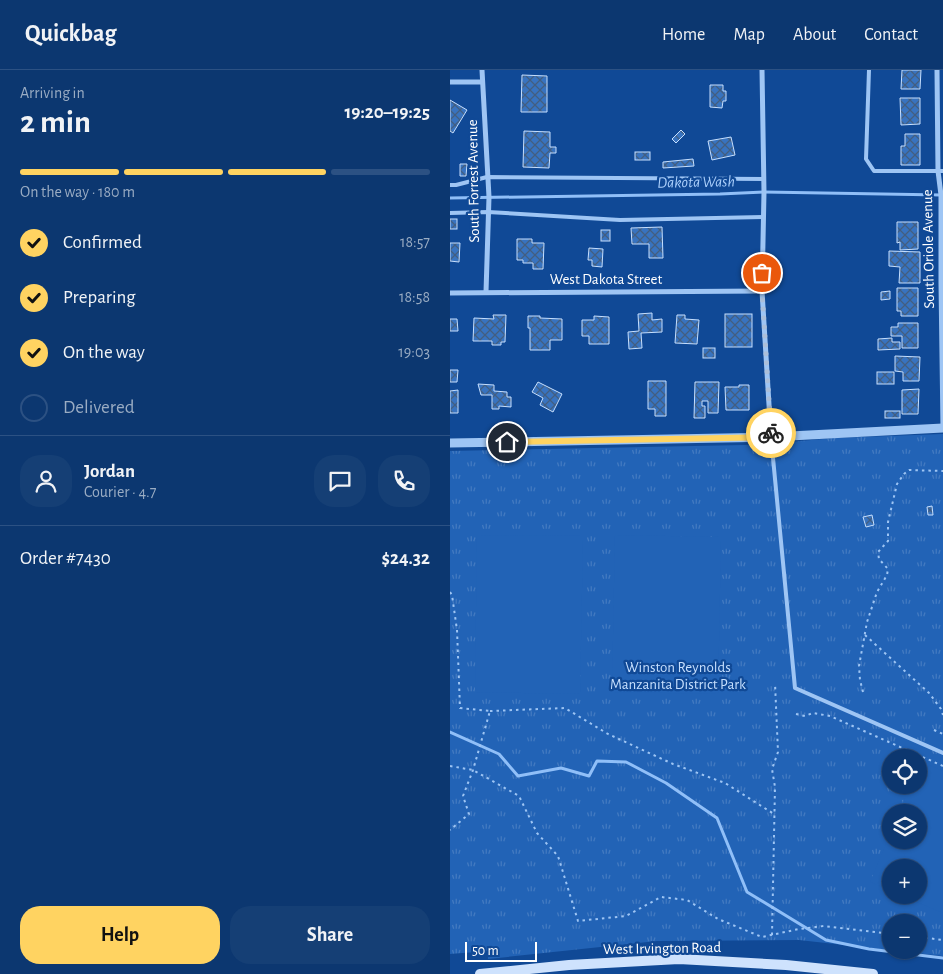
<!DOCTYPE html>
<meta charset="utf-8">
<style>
body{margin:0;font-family:"Alegreya Sans",sans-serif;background:#153f75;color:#f1f3f6;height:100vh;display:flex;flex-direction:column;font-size:19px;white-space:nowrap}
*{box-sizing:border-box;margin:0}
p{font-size:16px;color:#9aacc3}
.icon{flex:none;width:28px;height:28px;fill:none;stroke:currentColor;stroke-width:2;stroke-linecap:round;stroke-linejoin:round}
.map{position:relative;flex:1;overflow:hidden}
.panel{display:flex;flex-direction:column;background:#0c3770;width:450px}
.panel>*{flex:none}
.buttons{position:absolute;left:432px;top:679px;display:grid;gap:10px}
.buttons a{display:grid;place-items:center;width:45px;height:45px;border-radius:50%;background:#0c3770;box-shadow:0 1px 4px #0004,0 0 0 1px #2c5183;font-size:25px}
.scale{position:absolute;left:15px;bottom:12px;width:72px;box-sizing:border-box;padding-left:5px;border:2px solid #fff;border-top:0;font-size:14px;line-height:18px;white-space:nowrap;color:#fff;-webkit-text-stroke:4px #104996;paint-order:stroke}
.pin{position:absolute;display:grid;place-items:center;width:42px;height:42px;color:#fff;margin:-21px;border:2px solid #fff;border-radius:50%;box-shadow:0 1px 5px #0007}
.courier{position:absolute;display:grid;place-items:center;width:50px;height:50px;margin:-25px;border:4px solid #ffd361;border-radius:50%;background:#fff;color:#222;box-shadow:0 1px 6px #0007}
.headline em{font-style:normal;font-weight:700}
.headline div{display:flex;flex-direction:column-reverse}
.headline{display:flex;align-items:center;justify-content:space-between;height:85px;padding:0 20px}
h1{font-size:32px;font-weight:700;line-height:38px}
.bar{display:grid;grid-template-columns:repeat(4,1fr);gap:8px 5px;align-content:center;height:60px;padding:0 20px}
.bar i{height:6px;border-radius:4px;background:#2c5183}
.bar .selected{background:#ffd361}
.bar p{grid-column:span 4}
.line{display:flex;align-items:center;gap:12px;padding:0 20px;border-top:1px solid #2c5183}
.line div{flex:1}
.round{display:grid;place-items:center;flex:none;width:52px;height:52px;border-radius:20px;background:#153f75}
ol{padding:0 20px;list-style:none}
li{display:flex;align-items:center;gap:15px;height:55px}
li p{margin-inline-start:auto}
li .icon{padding:5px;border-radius:50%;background:#ffd361;color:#111;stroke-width:4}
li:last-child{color:#9aacc3}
li i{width:28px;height:28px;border:2px solid #2c5183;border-radius:50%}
.button{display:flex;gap:10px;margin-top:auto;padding:10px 20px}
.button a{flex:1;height:58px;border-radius:20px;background:#ffd361;color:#111;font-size:20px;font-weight:700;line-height:58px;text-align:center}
.button a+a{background:#153f75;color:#f1f3f6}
header{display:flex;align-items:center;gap:30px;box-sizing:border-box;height:70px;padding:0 25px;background:#0c3770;border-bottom:1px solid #2c5183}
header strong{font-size:24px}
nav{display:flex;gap:28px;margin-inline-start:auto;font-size:18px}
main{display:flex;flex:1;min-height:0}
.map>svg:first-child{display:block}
</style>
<header>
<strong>Quickbag</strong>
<nav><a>Home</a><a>Map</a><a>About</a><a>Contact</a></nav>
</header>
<main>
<section class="panel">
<div class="headline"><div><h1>2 min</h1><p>Arriving in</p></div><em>19:20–19:25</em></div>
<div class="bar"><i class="selected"></i><i class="selected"></i><i class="selected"></i><i></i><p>On the way · 180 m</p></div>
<ol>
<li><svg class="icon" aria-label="check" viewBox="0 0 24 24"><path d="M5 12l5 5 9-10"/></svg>Confirmed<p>18:57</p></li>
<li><svg class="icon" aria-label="check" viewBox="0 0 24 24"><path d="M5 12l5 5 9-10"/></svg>Preparing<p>18:58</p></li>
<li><svg class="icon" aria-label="check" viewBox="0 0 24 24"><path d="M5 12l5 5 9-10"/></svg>On the way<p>19:03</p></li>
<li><i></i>Delivered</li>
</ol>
<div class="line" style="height:90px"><a class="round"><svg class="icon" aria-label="person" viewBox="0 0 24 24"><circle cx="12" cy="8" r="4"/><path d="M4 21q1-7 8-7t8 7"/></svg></a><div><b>Jordan</b><p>Courier · 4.7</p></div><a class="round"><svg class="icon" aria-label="chat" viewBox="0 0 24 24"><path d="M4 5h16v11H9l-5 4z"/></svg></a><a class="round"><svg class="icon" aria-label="phone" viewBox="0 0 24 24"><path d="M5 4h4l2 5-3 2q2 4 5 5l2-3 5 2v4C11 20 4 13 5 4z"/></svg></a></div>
<div class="line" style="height:65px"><div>Order #7430</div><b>$24.32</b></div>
<div class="button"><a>Help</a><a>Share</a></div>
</section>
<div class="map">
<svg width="493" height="904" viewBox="0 0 493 904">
<defs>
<pattern id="grass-tufts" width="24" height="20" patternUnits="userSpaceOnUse" patternTransform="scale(1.25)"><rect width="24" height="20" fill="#2263b6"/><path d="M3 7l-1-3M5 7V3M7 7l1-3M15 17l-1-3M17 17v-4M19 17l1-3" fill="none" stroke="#437ac1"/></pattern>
<pattern id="building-cross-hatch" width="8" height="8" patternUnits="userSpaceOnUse" patternTransform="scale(1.25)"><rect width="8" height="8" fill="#3873bf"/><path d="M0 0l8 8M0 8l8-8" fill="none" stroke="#435e80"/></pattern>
</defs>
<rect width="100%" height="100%" fill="#104996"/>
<path fill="url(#grass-tufts)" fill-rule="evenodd" d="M493 364V886L349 870 207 871 38 889V881L0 884V381L295 375 339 372 384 368ZM441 688H469V715H441ZM441 742H469V770H441ZM441 798H469V825H441ZM441 852H469V880H441Z"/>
<g fill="#2263b6">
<polygon points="27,465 133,466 130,624 25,622"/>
<polygon points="165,465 271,467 268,624 162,622"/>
<polygon points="470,691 493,701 493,843 450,825 469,825 469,798 441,798 441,821 420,812 441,762 441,770 469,770 469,742 449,742 460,715 469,715 469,694"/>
</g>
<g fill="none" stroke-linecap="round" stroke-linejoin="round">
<g stroke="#90bff8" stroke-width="3">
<polyline points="0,128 270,124 314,122 492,125"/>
<polyline points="0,662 49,684 68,706 111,698 139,706 147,691 176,692 216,713 267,748 297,822 376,870 419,879 493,888"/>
</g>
</g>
<g fill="url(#building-cross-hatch)" stroke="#c6dffe">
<polygon points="452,0 471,0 470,19 451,19"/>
<polygon points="72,5 97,6 97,42 71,42"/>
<polygon points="260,15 273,15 273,21 276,21 276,31 273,31 272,38 260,37"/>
<polygon points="450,28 470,28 470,54 451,55"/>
<polygon points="0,30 17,40 3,63 0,61"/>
<polygon points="231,60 235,64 226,73 222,69"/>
<polygon points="74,61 100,62 100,77 106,77 106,83 100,83 99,98 73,97"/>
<polygon points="455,64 470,64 470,95 451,95 451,76 455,76"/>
<polygon points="281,67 285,85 262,90 258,71"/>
<rect x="185" y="82" width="15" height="8"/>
<polygon points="243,89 244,96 213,98 213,92"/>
<polygon points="10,94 17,94 16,106 10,106"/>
<rect x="0" y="149" width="7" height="10"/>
<polygon points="447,152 468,152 468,179 450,180 450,172 447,173"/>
<polygon points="212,157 213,188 199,188 199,174 182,174 181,158"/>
<rect x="151" y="160" width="9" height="11"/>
<polygon points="67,169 82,169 82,173 94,173 93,199 83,199 83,193 73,193 73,190 67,190"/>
<polygon points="0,173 10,173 9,192 0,191"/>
<polygon points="139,178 153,179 152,197 142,196 142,190 138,190"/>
<polygon points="439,181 470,182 470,213 449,213 450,197 439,196"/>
<polygon points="447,218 468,218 468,246 451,246 451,241 447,241"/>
<polygon points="440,221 440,229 431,230 431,222"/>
<polygon points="202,243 202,250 212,249 212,262 191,263 192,278 179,279 178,262 189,261 188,244"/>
<rect x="275" y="244" width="27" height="33"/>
<polygon points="43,245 56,245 55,272 51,272 51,275 42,275 42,271 23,271 24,248 44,249"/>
<polygon points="227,245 235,245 235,249 249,250 247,274 225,273"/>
<polygon points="78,246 90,246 90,248 112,249 112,270 100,270 100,280 80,280 80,258 78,258"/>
<polygon points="144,246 159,247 159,274 139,274 139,266 132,266 132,250 144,250"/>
<polygon points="0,249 7,249 8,261 0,261"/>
<polygon points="448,253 468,253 468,278 452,278 452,266 441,266 441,257 448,257"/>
<polygon points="442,268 442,272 450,272 450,279 428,280 428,269"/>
<rect x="253" y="278" width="12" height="10"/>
<polygon points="445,286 470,287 469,311 453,311 453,302 445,301"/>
<polygon points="0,300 8,300 7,312 0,312"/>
<rect x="427" y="302" width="17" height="12"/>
<polygon points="198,311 216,311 216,346 205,346 205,339 198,339"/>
<polygon points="88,312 112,324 103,342 90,335 93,328 82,322"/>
<polygon points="245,312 269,312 268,343 258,343 258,331 252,331 252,336 255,336 255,348 244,348"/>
<polygon points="28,314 44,315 44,321 57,322 57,327 61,327 61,337 49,336 49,339 42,339 42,325 31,325"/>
<polygon points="289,315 299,315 299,340 276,340 275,317 289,317"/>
<polygon points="469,319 468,344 452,344 452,320"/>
<polygon points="8,320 8,343 0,343 0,321"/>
<rect x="435" y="341" width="15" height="7"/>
<polygon points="482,436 483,445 478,445 477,437"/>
<polygon points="422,445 424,455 416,457 413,447"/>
</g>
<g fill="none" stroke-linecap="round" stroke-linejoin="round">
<g stroke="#9ec5f4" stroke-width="2" stroke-dasharray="2.5 4" stroke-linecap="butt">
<polyline points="0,522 2,525 7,560 10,638 40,641 23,700 13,726 19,744 0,760"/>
<polyline points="415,565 479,623 491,639 493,645"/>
<polyline points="413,622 410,610 409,596 417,552 427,522 437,505 438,499 429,489 428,482 438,471 438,452 447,414 454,404 459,400 493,401"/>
<polyline points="40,641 115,638 158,664 223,694 275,713 324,744"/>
<polyline points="346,644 355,646 363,643 380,646 493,696"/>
<polyline points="484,660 493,664"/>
<polyline points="0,696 23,700 69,726 87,763 108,786 128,851 176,846 211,827 237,830 268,849 312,867 349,859 374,856 441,864"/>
<polyline points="322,865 325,717 322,699 328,682 325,613"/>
<polyline points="469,867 493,870"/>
</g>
<g stroke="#9ec5f4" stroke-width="4">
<polyline points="419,0 416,89 424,101 493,101"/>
<polyline points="0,115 6,115 37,107 314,109"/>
<polyline points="0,143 38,142 170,150 313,147"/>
<polyline points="321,367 345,618 493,683"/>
</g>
<g stroke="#9ec5f4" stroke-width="5">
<polyline points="32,0 39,127 36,222"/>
<polyline points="312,0 314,122 312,221 321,367"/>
<polyline points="487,0 488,101 491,125 491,213 493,358"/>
<polyline points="0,12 32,12"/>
<polyline points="0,223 312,221"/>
</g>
<polyline stroke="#9ec5f4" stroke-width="9" points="0,373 321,367 493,358"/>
<polyline stroke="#cee2fd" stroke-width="10" points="30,904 119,895 229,889 336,895 423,904"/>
</g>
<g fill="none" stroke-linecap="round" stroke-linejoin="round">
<polyline stroke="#abbfda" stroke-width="5" stroke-dasharray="0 9" points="312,203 312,221 321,363"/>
<polyline stroke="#ffd361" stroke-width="6" points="57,372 322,367 321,363"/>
</g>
<g text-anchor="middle" stroke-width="4.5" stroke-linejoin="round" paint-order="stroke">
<g font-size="15" fill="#fff" stroke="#104996">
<text transform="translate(23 111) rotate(-91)" y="5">South Forrest Avenue</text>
<text transform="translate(478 179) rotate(-91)" y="5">South Oriole Avenue</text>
<text x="156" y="214">West Dakota Street</text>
<text transform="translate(212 878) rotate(-1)" y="5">West Irvington Road</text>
</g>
<g font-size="15" fill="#c6dffe" stroke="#104996">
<text x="228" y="602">Winston Reynolds<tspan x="228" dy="17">Manzanita District Park</tspan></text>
</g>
<g font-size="16" font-style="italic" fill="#abcffb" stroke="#104996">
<text transform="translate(246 111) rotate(-1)" y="6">Dakota Wash</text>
</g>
</g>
</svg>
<div class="buttons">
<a><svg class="icon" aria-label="locate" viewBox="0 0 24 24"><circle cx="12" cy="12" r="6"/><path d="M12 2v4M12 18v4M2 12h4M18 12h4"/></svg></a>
<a><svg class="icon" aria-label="layers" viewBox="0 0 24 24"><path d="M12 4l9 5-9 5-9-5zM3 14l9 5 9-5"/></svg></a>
<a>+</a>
<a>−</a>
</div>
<div class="scale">50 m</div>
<div class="pin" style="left:312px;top:203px;background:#ea580c"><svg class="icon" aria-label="bag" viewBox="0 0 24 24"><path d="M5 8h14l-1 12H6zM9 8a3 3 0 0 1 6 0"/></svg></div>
<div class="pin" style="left:57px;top:372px;background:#1f2937"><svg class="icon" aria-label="home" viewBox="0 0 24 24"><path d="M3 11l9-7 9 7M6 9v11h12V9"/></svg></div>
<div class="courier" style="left:321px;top:363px"><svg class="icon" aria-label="bike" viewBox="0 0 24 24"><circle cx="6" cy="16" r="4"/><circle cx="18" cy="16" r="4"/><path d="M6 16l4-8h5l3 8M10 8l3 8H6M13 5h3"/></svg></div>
</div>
</main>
